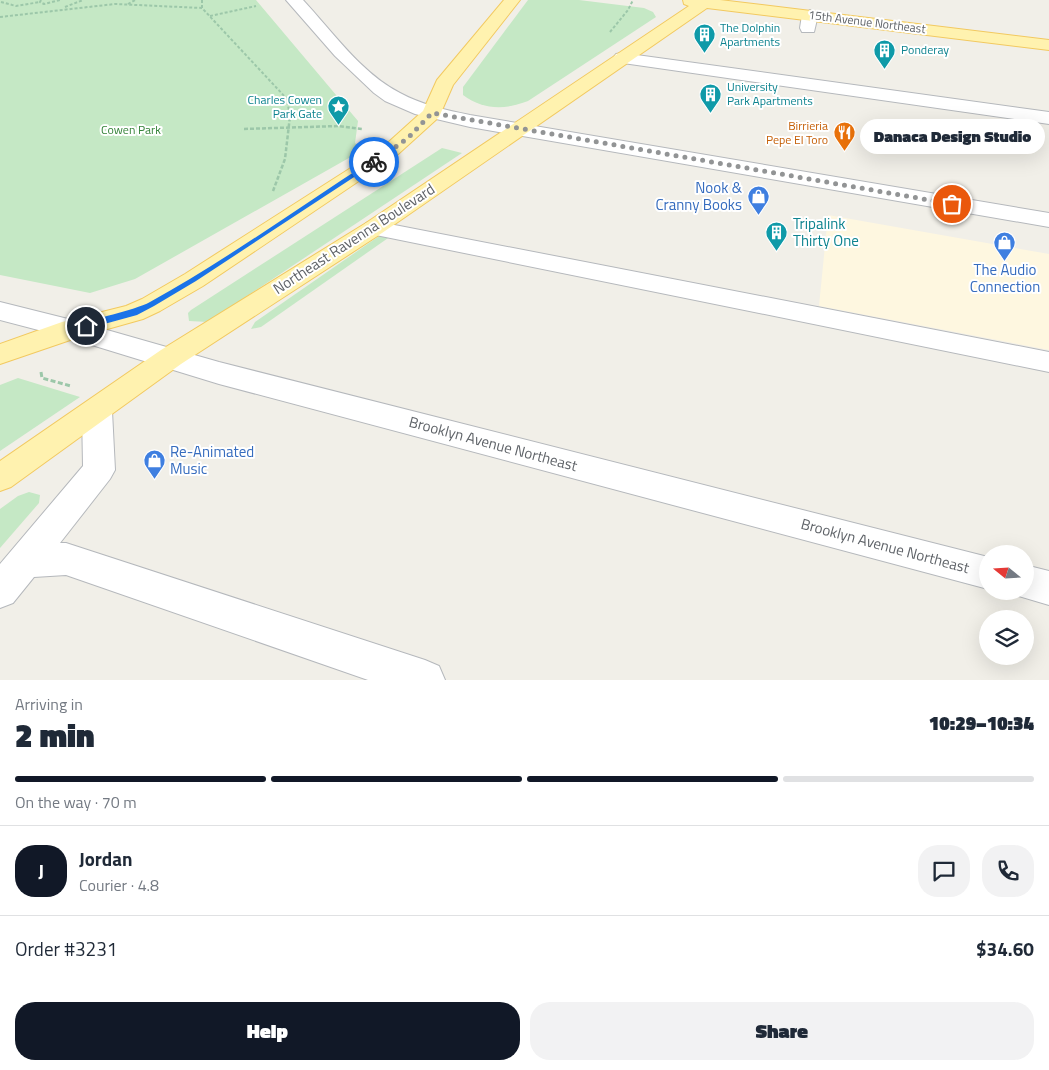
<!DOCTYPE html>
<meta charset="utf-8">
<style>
body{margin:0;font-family:"Titillium Web",sans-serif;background:#f2f2f3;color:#1f2937;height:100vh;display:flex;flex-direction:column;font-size:19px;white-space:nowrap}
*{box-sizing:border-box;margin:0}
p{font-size:16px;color:#747a83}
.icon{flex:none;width:28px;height:28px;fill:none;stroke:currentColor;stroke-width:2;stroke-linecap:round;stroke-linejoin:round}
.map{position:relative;height:680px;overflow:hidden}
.side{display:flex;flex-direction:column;background:#fff;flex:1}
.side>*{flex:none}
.needle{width:32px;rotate:288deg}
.controls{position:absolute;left:979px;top:545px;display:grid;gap:10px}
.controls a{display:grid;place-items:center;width:55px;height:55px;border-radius:50%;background:#fff;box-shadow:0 5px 20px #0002;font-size:25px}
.pin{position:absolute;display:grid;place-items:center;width:42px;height:42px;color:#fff;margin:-21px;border:2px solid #fff;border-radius:50%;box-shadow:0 1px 5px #0007}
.courier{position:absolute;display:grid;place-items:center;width:50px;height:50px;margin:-25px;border:4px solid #1a73e8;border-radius:50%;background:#fff;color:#222;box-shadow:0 1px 6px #0007}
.bubble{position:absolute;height:35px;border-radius:18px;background:#fff;box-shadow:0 5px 20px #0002;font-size:16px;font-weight:800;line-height:35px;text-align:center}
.overview em{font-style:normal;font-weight:800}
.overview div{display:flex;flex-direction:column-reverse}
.overview{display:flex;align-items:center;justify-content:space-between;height:85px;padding:0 15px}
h1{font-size:32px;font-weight:800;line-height:38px}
.bar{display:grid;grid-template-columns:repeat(4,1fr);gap:8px 5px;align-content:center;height:60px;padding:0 15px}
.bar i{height:6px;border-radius:4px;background:#e0e1e3}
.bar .on{background:#111827}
.bar p{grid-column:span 4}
.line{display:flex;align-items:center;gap:12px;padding:0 15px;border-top:1px solid #e0e1e3}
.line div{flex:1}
.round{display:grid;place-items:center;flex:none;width:52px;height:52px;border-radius:20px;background:#f2f2f3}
.button{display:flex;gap:10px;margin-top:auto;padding:10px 15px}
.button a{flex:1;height:58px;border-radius:20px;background:#111827;color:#fff;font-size:20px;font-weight:800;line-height:58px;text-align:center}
.button a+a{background:#f2f2f3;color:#1f2937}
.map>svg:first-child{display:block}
</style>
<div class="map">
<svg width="1049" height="680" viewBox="0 0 1049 680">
<rect width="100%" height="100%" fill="#f1efe8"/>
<polygon fill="#fef7e0" points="828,215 1049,254 1049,350 819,306"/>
<g fill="#c5e8c5">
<polygon points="0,0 256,0 358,121 355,143 363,150 135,279 90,293 0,275"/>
<path d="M528 0H579L644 8 653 12 656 17 528 101C505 110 483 110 463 95V87Z"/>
<polygon points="442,148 462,153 208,322 189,321 188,313 191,310"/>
<polygon points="382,234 391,236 261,327 251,329 255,322"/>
<polygon points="18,378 80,397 0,451 0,385"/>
<polygon points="29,492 40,495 39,503 0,548 0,509 18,496"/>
</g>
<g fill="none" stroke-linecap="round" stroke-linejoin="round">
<defs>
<g id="minor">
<path d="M286 0H303C332 31 361 73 400 93 422 105 446 110 470 115L1049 213V227L470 127 415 114 385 101 374 93 335 56Z"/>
<polygon points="810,10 818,15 814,32 802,32 800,28 802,15"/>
<polygon points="622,53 1049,112 1049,124 616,62 613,58 616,54"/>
<polygon points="374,221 1049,352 1049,372 366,233 362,228 366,223"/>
<polygon points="0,302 72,320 219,362 988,557 988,589 219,384 69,338 0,320"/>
<polygon points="97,399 108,403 112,411 115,470 110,479 60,543 66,543 425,660 439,666 445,680 368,680 66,575 34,577 13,603 0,608 0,564 83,466 82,411 86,403"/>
<polygon points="1025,565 1049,571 1049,605 1012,594 1011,591 1025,591"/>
</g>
<g id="major">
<polygon points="504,0 520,0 453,85 439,117 396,156 203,286 160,311 143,319 79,337 0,364 0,344 62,322 126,306 142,299 185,274 382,148 423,111 437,80"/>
<polygon points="683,0 720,0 1049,40 1049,50 707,8 382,233 181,364 11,487 0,491 0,461 161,350 366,223 689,6 684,4"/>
</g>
</defs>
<use href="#minor" stroke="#b5b8bc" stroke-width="2"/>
<use href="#major" stroke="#f2c960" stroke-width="2"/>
<g stroke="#9cc7a9" stroke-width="2" stroke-dasharray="3 2" stroke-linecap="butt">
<polyline points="41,0 40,2 44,4 60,0"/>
<polyline points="202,0 202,8"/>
<polyline points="1,2 16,6 40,2"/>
<polyline points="128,4 135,0"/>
<polyline points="65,7 83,0"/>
<polyline points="210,16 256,6"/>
<polyline points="0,17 115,4 202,8 287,99 290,117"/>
<polyline points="610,32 628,10 633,0"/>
</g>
<g stroke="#9cc7a9" stroke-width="2.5" stroke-dasharray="4 2" stroke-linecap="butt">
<polyline points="244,129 338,126 362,129"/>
<polyline points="273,191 285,159 290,116"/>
</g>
<polyline stroke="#9cc7a9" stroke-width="3" stroke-dasharray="5 2.5" stroke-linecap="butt" points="41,372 42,378 71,386"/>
<use href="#minor" fill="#fff" fill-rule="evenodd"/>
<use href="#major" fill="#fff2af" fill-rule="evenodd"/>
</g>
<path fill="#1a73e8" d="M371 161 377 162 196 281 154 306 137 315 86 329 82 326C90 318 134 311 150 302 226 260 298 208 371 161Z"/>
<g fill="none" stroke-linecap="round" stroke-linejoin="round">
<polyline stroke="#929495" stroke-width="5" stroke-dasharray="0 9" points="374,162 408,138 432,113 952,204"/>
</g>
<defs>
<symbol id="building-pin" viewBox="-11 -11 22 30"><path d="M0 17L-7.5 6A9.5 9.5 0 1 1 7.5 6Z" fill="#0f9aa8" stroke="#fff"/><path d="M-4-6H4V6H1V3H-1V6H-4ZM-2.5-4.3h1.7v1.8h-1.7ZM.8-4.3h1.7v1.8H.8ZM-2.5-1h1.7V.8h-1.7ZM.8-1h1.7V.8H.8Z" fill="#fff"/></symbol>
<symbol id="sight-pin" viewBox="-11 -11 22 30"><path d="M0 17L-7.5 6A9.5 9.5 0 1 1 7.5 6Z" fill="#0f9aa8" stroke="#fff"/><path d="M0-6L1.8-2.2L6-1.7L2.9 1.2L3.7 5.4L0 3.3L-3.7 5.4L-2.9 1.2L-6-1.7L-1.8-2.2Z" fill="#fff"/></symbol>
<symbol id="restaurant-pin" viewBox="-11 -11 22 30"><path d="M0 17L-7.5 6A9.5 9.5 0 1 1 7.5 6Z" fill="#e8710a" stroke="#fff"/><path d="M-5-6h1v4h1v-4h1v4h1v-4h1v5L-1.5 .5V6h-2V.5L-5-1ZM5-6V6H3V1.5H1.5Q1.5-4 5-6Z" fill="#fff"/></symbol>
<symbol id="shop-pin" viewBox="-11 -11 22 30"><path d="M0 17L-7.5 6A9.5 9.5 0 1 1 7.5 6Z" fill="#3f7fe0" stroke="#fff"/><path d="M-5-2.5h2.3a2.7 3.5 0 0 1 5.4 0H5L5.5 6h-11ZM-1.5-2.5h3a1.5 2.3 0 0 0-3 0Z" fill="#fff"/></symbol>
</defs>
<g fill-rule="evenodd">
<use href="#building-pin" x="692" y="22" width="25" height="34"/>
<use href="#building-pin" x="872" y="38" width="25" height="34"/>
<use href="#building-pin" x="698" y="82" width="25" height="34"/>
<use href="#sight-pin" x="326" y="94" width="25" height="34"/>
<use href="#restaurant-pin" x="832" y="120" width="25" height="34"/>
<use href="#shop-pin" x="746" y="184" width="25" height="34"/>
<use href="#building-pin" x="764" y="220" width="25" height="34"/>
<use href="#shop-pin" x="992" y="230" width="25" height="34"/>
<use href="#shop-pin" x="142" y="448" width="25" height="34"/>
</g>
<g text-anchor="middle" stroke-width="4" stroke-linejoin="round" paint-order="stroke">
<g font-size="12" fill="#5f6368" stroke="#fff">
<text transform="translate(867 22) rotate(7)" y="4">15th Avenue Northeast</text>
</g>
<g font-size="12" fill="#0d838f" stroke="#fff" text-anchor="start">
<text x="720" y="32">The Dolphin<tspan x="720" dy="14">Apartments</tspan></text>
<text x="901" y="54">Ponderay</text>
<text x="727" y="91">University<tspan x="727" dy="14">Park Apartments</tspan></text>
<text x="322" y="104" text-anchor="end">Charles Cowen<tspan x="322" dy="14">Park Gate</tspan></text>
</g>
<g font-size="12" fill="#c56008" stroke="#fff" text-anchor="end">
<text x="828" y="130">Birrieria<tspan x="828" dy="14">Pepe El Toro</tspan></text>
</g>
<g font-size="12" fill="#348238" stroke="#fff">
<text x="131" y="134">Cowen Park</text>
</g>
<g font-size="15" fill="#366cbe" stroke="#fff" text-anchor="end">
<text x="742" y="193">Nook &amp;<tspan x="742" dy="17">Cranny Books</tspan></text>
<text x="1005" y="275" text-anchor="middle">The Audio<tspan x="1005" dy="17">Connection</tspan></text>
<text x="170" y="457" text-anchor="start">Re-Animated<tspan x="170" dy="17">Music</tspan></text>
</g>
<g font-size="15" fill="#0d838f" stroke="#fff" text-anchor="start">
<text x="793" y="229">Tripalink<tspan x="793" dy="17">Thirty One</tspan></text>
</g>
<g font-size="15" fill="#5f6368" stroke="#fff">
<text transform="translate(354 239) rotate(-33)" y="5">Northeast Ravenna Boulevard</text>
<text transform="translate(493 444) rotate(15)" y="5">Brooklyn Avenue Northeast</text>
<text transform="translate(885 546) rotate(15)" y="5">Brooklyn Avenue Northeast</text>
</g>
</g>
</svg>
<div class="controls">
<a><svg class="needle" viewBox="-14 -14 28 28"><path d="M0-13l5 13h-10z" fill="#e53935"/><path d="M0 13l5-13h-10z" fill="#747a83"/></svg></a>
<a><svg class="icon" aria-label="layers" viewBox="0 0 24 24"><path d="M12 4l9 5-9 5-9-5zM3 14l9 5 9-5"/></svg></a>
</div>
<div class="pin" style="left:952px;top:204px;background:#ea580c"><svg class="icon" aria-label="bag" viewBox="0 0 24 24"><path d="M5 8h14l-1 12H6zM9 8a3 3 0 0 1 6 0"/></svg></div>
<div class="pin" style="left:86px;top:326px;background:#1f2937"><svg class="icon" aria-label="home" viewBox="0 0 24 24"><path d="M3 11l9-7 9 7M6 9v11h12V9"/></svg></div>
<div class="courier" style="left:374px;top:162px"><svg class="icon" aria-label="bike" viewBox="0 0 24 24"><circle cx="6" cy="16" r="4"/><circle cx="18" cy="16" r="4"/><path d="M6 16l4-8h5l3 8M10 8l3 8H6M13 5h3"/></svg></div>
<div class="bubble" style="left:860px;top:119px;width:185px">Danaca Design Studio</div>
</div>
<section class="side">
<div class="overview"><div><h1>2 min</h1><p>Arriving in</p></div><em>10:29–10:34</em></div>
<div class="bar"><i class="on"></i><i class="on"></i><i class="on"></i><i></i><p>On the way · 70 m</p></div>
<div class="line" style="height:90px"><b class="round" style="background:#111827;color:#fff">J</b><div><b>Jordan</b><p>Courier · 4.8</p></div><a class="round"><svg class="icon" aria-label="chat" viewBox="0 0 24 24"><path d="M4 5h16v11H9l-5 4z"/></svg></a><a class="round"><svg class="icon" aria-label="phone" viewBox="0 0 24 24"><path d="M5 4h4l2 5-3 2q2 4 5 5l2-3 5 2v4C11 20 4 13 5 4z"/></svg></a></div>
<div class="line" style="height:65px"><div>Order #3231</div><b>$34.60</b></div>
<div class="button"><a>Help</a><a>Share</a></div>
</section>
